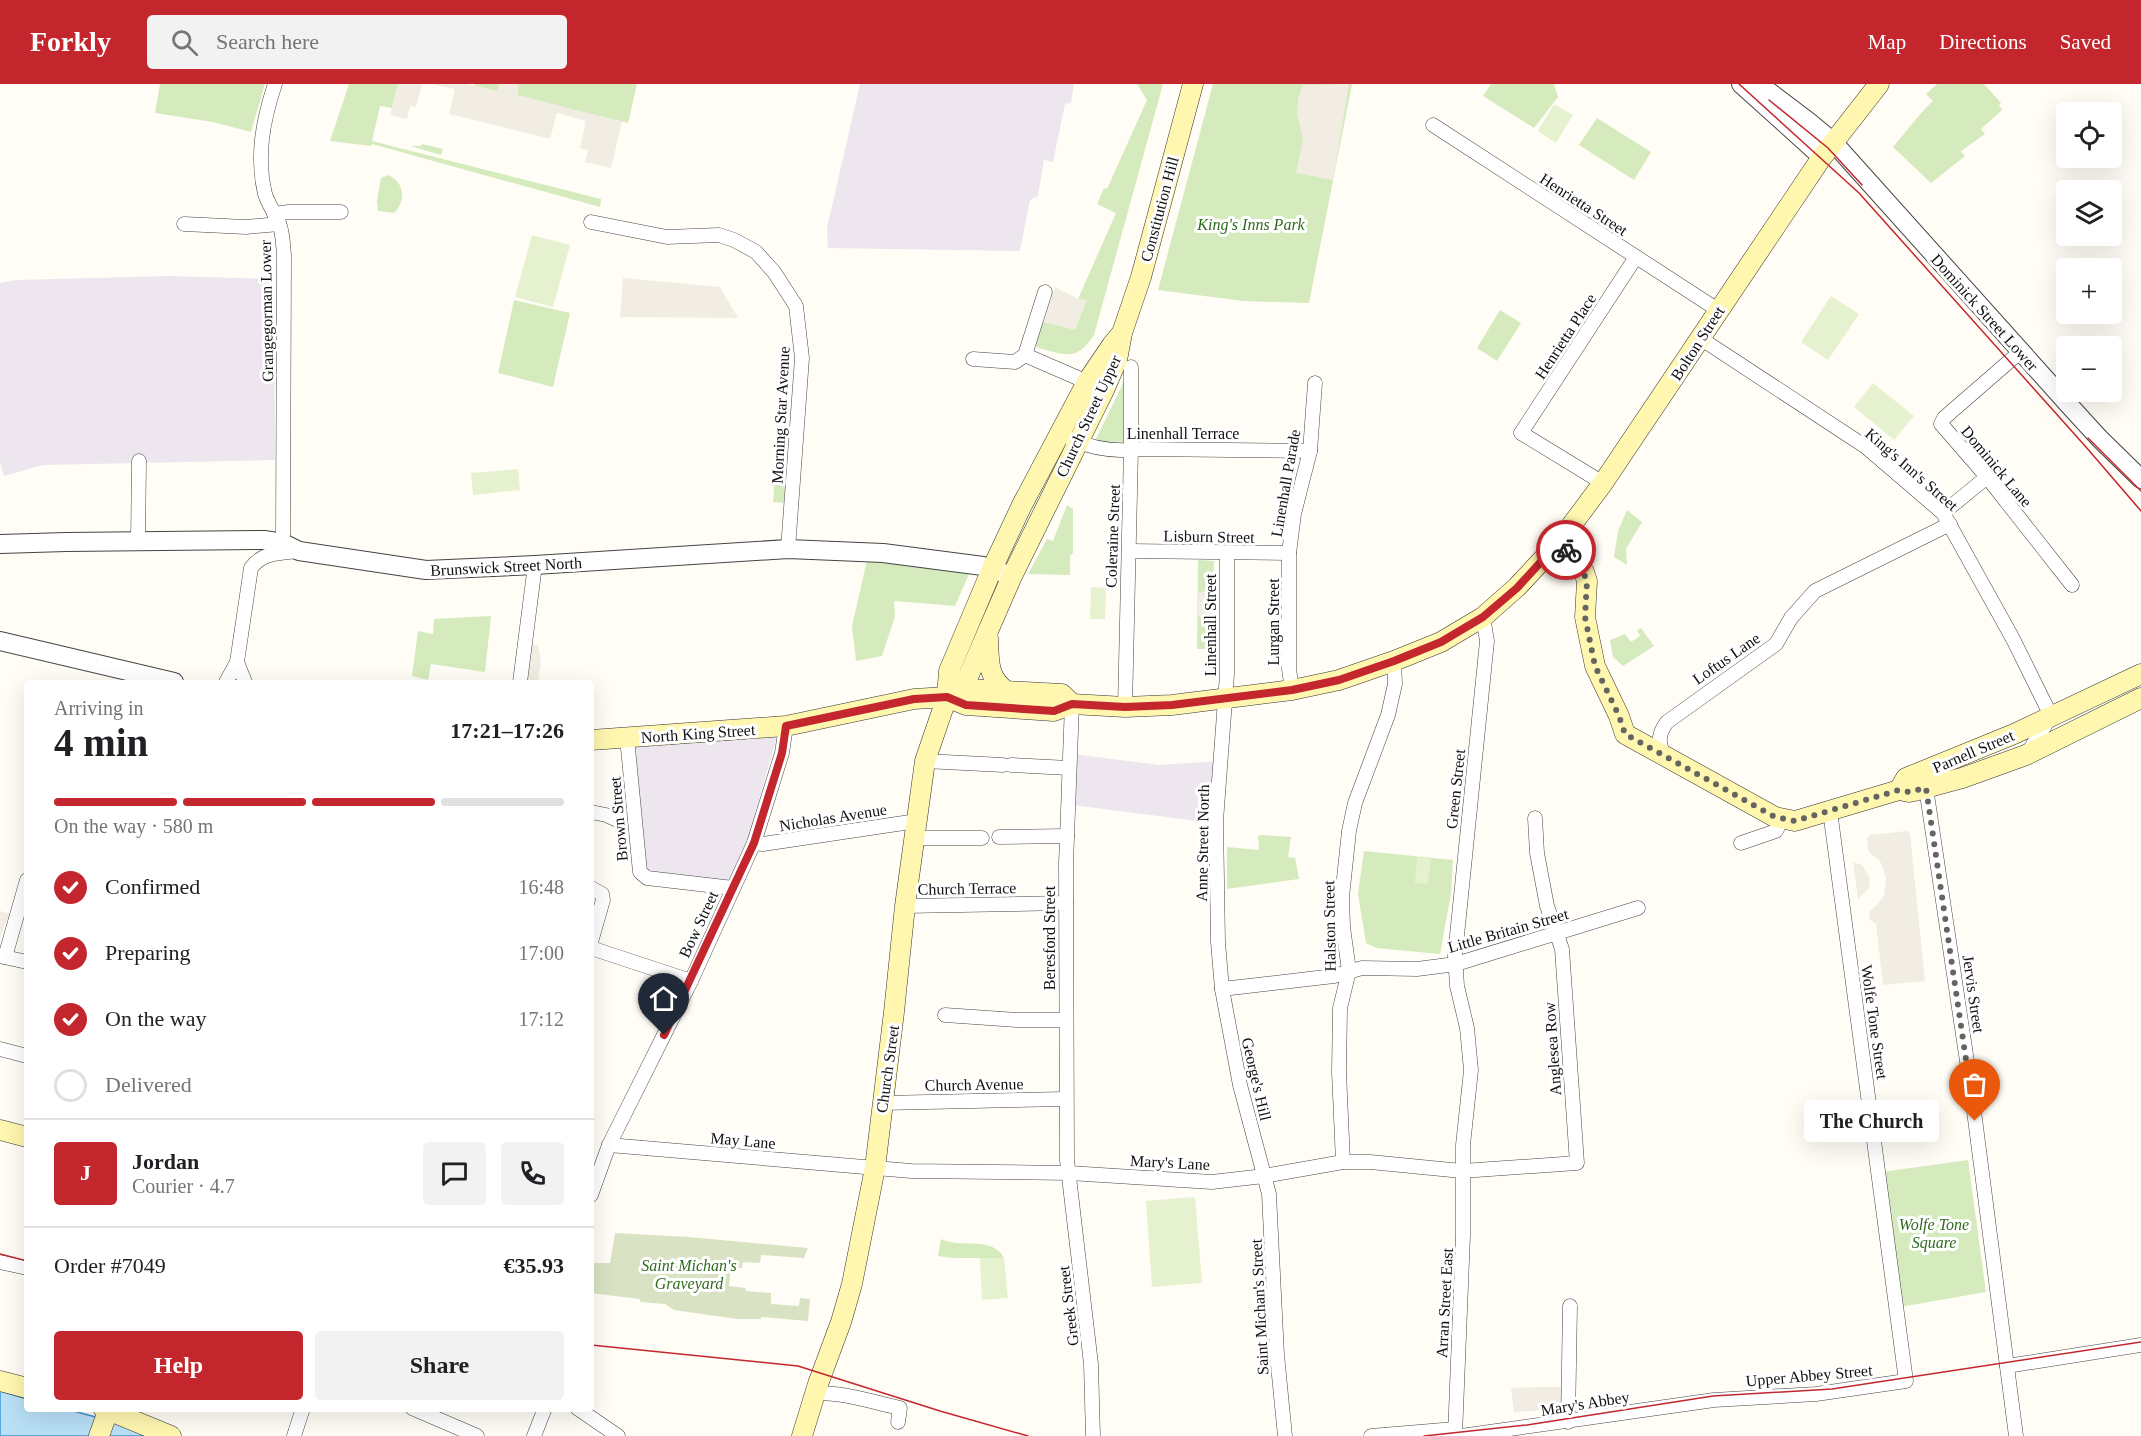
<!DOCTYPE html>
<meta charset="utf-8">
<style>
body{margin:0;font-family:Georgia,serif;background:#f2f2f2;color:#202124;height:100vh;display:flex;flex-direction:column;font-size:22px;white-space:nowrap}
*{box-sizing:border-box;margin:0}
p{font-size:20px;color:#757577}
.icon{flex:none;width:33px;height:33px;fill:none;stroke:currentColor;stroke-width:2;stroke-linecap:round;stroke-linejoin:round}
.map{position:relative;flex:1;overflow:hidden}
.sheet{position:absolute;left:24px;top:596px;width:570px;height:732px;display:flex;flex-direction:column;background:#fff;border-radius:6px;box-shadow:0 6px 24px #0002}
.sheet>*{flex:none}
.fabs{position:absolute;left:2056px;top:18px;display:grid;gap:12px}
.fabs a{display:grid;place-items:center;width:66px;height:66px;border-radius:6px;background:#fff;box-shadow:0 6px 24px #0002;font-size:30px}
.pin{position:absolute;display:grid;place-items:center;width:51px;height:51px;color:#fff;margin:-62px -26px;border-radius:50% 50% 50% 0;rotate:-45deg;box-shadow:0 0 6px #0007}
.pin .icon{rotate:45deg}
.courier{position:absolute;display:grid;place-items:center;width:60px;height:60px;margin:-30px;border:4px solid #c4262e;border-radius:50%;background:#fff;color:#222;box-shadow:0 2px 8px #0007}
.bubble{position:absolute;height:42px;border-radius:6px;background:#fff;box-shadow:0 6px 24px #0002;font-size:20px;font-weight:700;line-height:42px;text-align:center}
.overview em{font-style:normal;font-weight:700}
.overview div{display:flex;flex-direction:column-reverse}
.overview{display:flex;align-items:center;justify-content:space-between;height:102px;padding:0 30px}
h1{font-size:39px;font-weight:700;line-height:45px}
.bar{display:grid;grid-template-columns:repeat(4,1fr);gap:9px 6px;align-content:center;height:72px;padding:0 30px}
.bar i{height:8px;border-radius:4px;background:#e0e0e0}
.bar .on{background:#c4262e}
.bar p{grid-column:span 4}
.line{display:flex;align-items:center;gap:15px;padding:0 30px;border-top:2px solid #e0e0e0}
.line div{flex:1}
.round{display:grid;place-items:center;flex:none;width:63px;height:63px;border-radius:6px;background:#f2f2f2}
ol{padding:0 30px;list-style:none}
li{display:flex;align-items:center;gap:18px;height:66px}
li p{margin-inline-start:auto}
li .icon{padding:6px;border-radius:50%;background:#c4262e;color:#fff;stroke-width:4}
li:last-child{color:#757577}
li i{width:33px;height:33px;border:3px solid #e0e0e0;border-radius:50%}
.cta{display:flex;gap:12px;margin-top:auto;padding:12px 30px}
.cta a{flex:1;height:69px;border-radius:6px;background:#c4262e;color:#fff;font-size:24px;font-weight:700;line-height:69px;text-align:center}
.cta a+a{background:#f2f2f2;color:#202124}
header{display:flex;align-items:center;gap:36px;box-sizing:border-box;height:84px;padding:0 30px;background:#c4262e;color:#fff}
header strong{font-size:28px}
nav{display:flex;gap:33px;margin-inline-start:auto;font-size:21px}
.search{width:420px;height:54px;background:#f2f2f2;display:flex;align-items:center;gap:15px;box-sizing:border-box;padding:0 21px;border-radius:6px;color:#757577;font-size:22px}
.map>svg:first-child{display:block}
</style>
<header>
<strong>Forkly</strong>
<div class="search"><svg class="icon" aria-label="search" viewBox="0 0 24 24"><circle cx="10" cy="10" r="6"/><path d="M15 15l6 6"/></svg>Search here</div>
<nav><a>Map</a><a>Directions</a><a>Saved</a></nav>
</header>
<div class="map">
<svg width="2141" height="1352" viewBox="0 0 2141 1352">
<rect width="100%" height="100%" fill="#fffdf5"/>
<g fill="#eee6ef">
<polygon points="860,0 1074,0 1071,19 1065,20 1053,78 1044,76 1038,112 1030,116 1020,167 828,164 827,144"/>
<polygon points="169,192 274,195 275,376 43,381 4,392 0,378 0,199 16,196"/>
<polygon points="778,649 748,754 729,801 648,791 641,783 631,660"/>
<polygon points="1073,670 1160,681 1218,677 1211,743 1205,738 1072,721"/>
</g>
<g fill="#d5ebbd">
<polygon points="160,0 265,0 251,48 213,38 155,29"/>
<polygon points="349,0 398,0 392,24 380,22 372,57 601,115 600,123 372,60 371,62 330,57"/>
<polygon points="475,0 637,0 628,39 475,2"/>
<path d="M1137 0H1163L1094 251C1076 278 1066 271 1038 264L1035 260 1043 238 1075 245 1086 217 1078 215 1116 129 1097 120 1104 104 1107 105 1147 16Z"/>
<polygon points="1213,0 1352,0 1309,219 1243,217 1158,206"/>
<polygon points="1491,0 1554,0 1558,13 1534,44 1483,12"/>
<path d="M1937 0H1984L2001 19 1999 21 2002 26 1981 45 1985 50 1961 67 1965 72 1931 99 1893 63C1907 47 1918 31 1933 17L1926 10Z"/>
<polygon points="1597,34 1651,68 1634,96 1579,61"/>
<polygon points="390,56 411,62 421,62 422,60 443,65 441,71"/>
<path d="M388 91C404 98 407 116 394 129L378 127 377 117 381 94Z"/>
<polygon points="514,216 570,229 553,303 498,289"/>
<polygon points="1500,226 1521,239 1497,277 1477,264"/>
<polygon points="1128,289 1125,358 1095,357"/>
<polygon points="780,367 787,367 784,419 773,418 776,373 780,373"/>
<polygon points="1067,421 1073,425 1073,469 1070,472 1070,491 1028,490 1047,455 1053,457"/>
<polygon points="1627,426 1642,438 1626,465 1627,481 1614,473 1618,447"/>
<polygon points="867,476 969,490 955,522 894,517 895,532 882,572 856,577 852,542"/>
<polygon points="1198,476 1214,477 1213,565 1197,565"/>
<polygon points="491,532 485,588 431,580 428,596 412,592 418,547 433,550 434,535"/>
<polygon points="1641,544 1654,562 1623,582 1613,573 1610,556 1625,550 1631,558 1640,552 1637,546"/>
<polygon points="1262,751 1291,753 1288,773 1295,774 1299,795 1227,805 1227,763 1259,766 1258,752"/>
<polygon points="1364,767 1453,776 1451,810 1440,870 1376,864 1366,859 1358,810"/>
<polygon points="1968,1076 1986,1208 1900,1223 1882,1088"/>
<path d="M941 1155C960 1165 992 1151 1004 1174H954L938 1172Z"/>
</g>
<polygon fill="#d9e3c4" points="615,1149 689,1153 808,1164 804,1174 761,1171 760,1179 743,1178 742,1184 731,1184 729,1202 745,1204 746,1207 771,1209 771,1220 799,1222 800,1214 810,1215 808,1237 761,1233 761,1235 737,1235 674,1226 665,1220 641,1218 639,1215 591,1209 591,1179 610,1179"/>
<g fill="#e6f2cf">
<polygon points="1554,20 1573,31 1556,59 1538,47"/>
<polygon points="532,151 570,161 553,223 515,213"/>
<polygon points="1831,212 1859,230 1828,276 1801,258"/>
<polygon points="1873,299 1914,332 1894,356 1854,323"/>
<polygon points="518,385 520,406 473,411 471,389"/>
<polygon points="1091,503 1106,504 1105,535 1090,535"/>
<polygon points="1417,773 1431,775 1428,800 1415,799"/>
<polygon points="1195,1113 1202,1199 1152,1203 1146,1117"/>
<polygon points="980,1174 1004,1174 1008,1214 982,1216"/>
</g>
<g fill="#f1ede2">
<polygon points="398,0 422,0 416,23 410,22 407,35 390,31"/>
<polygon points="431,0 467,0 498,7 499,0 518,0 518,11 622,38 611,84 585,78 588,66 580,64 586,37 557,29 550,55 449,30 455,5"/>
<polygon points="1349,0 1333,96 1296,89 1303,55 1297,31 1298,15 1303,1"/>
<polygon points="623,194 720,203 738,234 620,233"/>
<polygon points="1055,203 1078,215 1087,216 1075,246 1044,238"/>
<polygon points="1206,507 1214,510 1214,531 1205,534 1197,532 1197,509"/>
<polygon points="530,560 538,561 541,578 538,598 525,598"/>
<polygon points="1907,747 1910,750 1925,897 1883,901 1876,840 1870,836 1869,828 1879,819 1884,811 1886,793 1880,777 1868,767 1867,755 1869,751"/>
<polygon points="1853,778 1862,781 1870,794 1869,804 1858,815"/>
<polygon points="0,827 11,830 5,839 0,855"/>
<polygon points="1542,1303 1565,1303 1565,1325 1514,1328 1511,1304"/>
</g>
<polygon fill="#b9e0f7" stroke="#3f96cf" stroke-width="1.5" points="0,1307 27,1315 27,1324 66,1325 118,1339 146,1352 0,1352"/>
<g fill="none" stroke-linecap="round" stroke-linejoin="round">
<defs>
<g id="minor">
<path d="M275 0C263 36 256 72 265 110 268 120 275 129 279 139 283 149 283 161 284 171L283 459"/>
<polyline points="1433,41 1718,226"/>
<polyline points="274,130 289,128 341,128"/>
<polyline points="591,138 667,153 719,151 734,156 756,168 774,188 796,222 802,274 788,465"/>
<polyline points="184,140 246,143 279,140"/>
<polyline points="1700,254 1866,363 1943,429 2013,555 2051,632 2027,670"/>
<polyline points="2020,268 1944,334 1941,340 1987,393 2072,501"/>
<polyline points="1025,271 1045,208"/>
<polyline points="973,275 1015,278 1025,271 1094,301"/>
<path d="M1071 355C1093 365 1118 368 1142 365L1310 367"/>
<polyline points="1603,399 1521,349 1636,173"/>
<polyline points="1943,429 1987,393"/>
<polyline points="138,457 139,377"/>
<polyline points="1129,467 1289,469"/>
<polyline points="1227,469 1227,590 1216,737 1218,858 1222,905 1240,1001 1269,1110 1277,1271 1285,1352"/>
<polyline points="237,578 245,598"/>
<path d="M226 598 237 578 251 484C262 468 281 469 299 467"/>
<polyline points="520,598 535,481"/>
<polyline points="1292,606 1289,585 1289,469 1294,430 1310,367 1315,299"/>
<polyline points="1072,620 1066,780 1067,1076 1091,1280 1093,1352"/>
<polyline points="1125,623 1131,366 1131,283"/>
<polyline points="627,654 640,788 647,794 733,804"/>
<path d="M1664 672C1658 658 1658 650 1667 638L1776 560 1791 534 1815 507 1950 440"/>
<polyline points="925,677 1003,681"/>
<polyline points="1011,681 1069,684"/>
<polyline points="1925,697 1971,1004 2016,1352"/>
<polyline points="591,728 606,731 617,736"/>
<polyline points="999,753 1067,752"/>
<polyline points="914,754 982,754"/>
<polyline points="754,759 763,760 917,737"/>
<polyline points="1741,759 1776,747 1782,735"/>
<polyline points="591,804 602,810 603,816 591,858"/>
<polyline points="905,822 1066,819"/>
<polyline points="591,864 691,897"/>
<polyline points="0,872 27,878"/>
<polyline points="5,873 27,796"/>
<polyline points="1222,905 1334,892 1362,884 1417,885 1456,880 1638,824"/>
<polyline points="945,931 1017,936 1065,936"/>
<polyline points="0,965 27,972"/>
<polyline points="882,1019 1066,1015"/>
<polyline points="609,1061 911,1087 1069,1089 1212,1098 1264,1092 1343,1078 1370,1078 1462,1087 1577,1079 1562,865 1547,822 1537,769 1535,734"/>
<polyline points="1343,1078 1339,988 1340,924 1349,887 1343,843 1342,813 1349,747 1355,719 1388,631 1395,600 1394,577"/>
<polyline points="591,1111 609,1061 691,897 754,759 782,669 786,642"/>
<polyline points="0,1178 27,1184"/>
<polyline points="2007,1282 2141,1261"/>
<path d="M814 1309C843 1308 872 1318 900 1324L898 1338"/>
<polyline points="412,1324 477,1352"/>
<polyline points="577,1324 618,1352"/>
<polyline points="1568,1338 1570,1222"/>
<polyline points="294,1352 303,1324"/>
<polyline points="534,1352 545,1324"/>
<polyline points="1371,1352 1455,1345"/>
<polyline points="1455,1352 1463,1151 1463,1061 1471,986 1467,944 1457,902 1455,871 1487,557 1483,533"/>
<polyline points="1461,1352 1714,1316 1816,1310 1906,1297 1830,727"/>
</g>
<g id="tertiary">
<polyline points="1741,0 1822,73"/>
<polyline points="1759,0 1809,38 1833,58 2068,320 2100,355 2141,395"/>
<polyline points="0,460 66,458 264,456 283,459 299,467 426,486 535,481 788,465 883,469 983,482 1012,492"/>
<polyline points="0,557 174,598"/>
</g>
<g id="secondary">
<polyline points="1559,458 1584,488 1587,497 1585,533 1595,582 1619,632 1625,650 1775,733 1795,737 1899,706 1909,708 1914,707 1962,694 2026,671 2141,614"/>
<path d="M988 554C989 575 987 593 1005 606"/>
<polyline points="947,613 966,621 1054,627 1072,620 1125,623 1172,621 1292,606 1339,596 1394,577 1441,558 1483,533 1517,503 1559,458 1603,399 1822,73 1879,0"/>
<polyline points="947,613 968,593 1012,492 1104,306 1117,276 1122,249 1141,193 1193,0"/>
<polyline points="591,656 786,642 914,615 947,613 968,605 1062,610 1072,620"/>
<polyline points="1899,706 1906,694 2014,650 2141,590"/>
<polyline points="0,1046 27,1053"/>
<polyline points="0,1297 27,1304"/>
<polyline points="103,1324 171,1352"/>
<polyline points="99,1352 109,1324"/>
<polyline points="802,1352 818,1300 841,1238 852,1200 875,1084 894,928 905,822 925,677 947,613 949,587 992,485 1022,421 1087,298 1112,261 1122,249"/>
</g>
</defs>
<use href="#minor" stroke="#444" stroke-width="15"/>
<use href="#tertiary" stroke="#444" stroke-width="20"/>
<use href="#secondary" stroke="#333" stroke-width="21"/>
<use href="#minor" stroke="#fff" stroke-width="14"/>
<use href="#tertiary" stroke="#fff" stroke-width="18"/>
<use href="#secondary" stroke="#fff6b0" stroke-width="20"/>
<g stroke="#c4262e" stroke-width="1.5">
<polyline points="1739,0 1859,109 2086,363 2141,427"/>
<polyline points="1769,16 1828,64 1862,101"/>
<polyline points="2088,354 2141,407"/>
<polyline points="0,1170 27,1177"/>
<polyline points="591,1261 798,1282 940,1327 1028,1352"/>
<polyline points="1424,1352 1527,1341 1713,1312 1832,1305 2141,1258"/>
</g>
</g>
<g fill="none" stroke-linecap="round" stroke-linejoin="round">
<polyline stroke="#646461" stroke-width="6" stroke-dasharray="0 10.8" points="1566,466 1581,483 1587,497 1585,533 1595,582 1619,632 1625,650 1775,733 1795,737 1899,706 1909,708 1926,704 1975,1037"/>
<polyline stroke="#c4262e" stroke-width="8" points="664,951 754,759 782,669 786,642 914,615 947,613 966,621 1054,627 1072,620 1125,623 1172,621 1292,606 1339,596 1394,577 1441,558 1483,533 1517,504 1559,458 1566,466"/>
</g>
<g text-anchor="middle" stroke-width="6" stroke-linejoin="round" paint-order="stroke">
<g font-size="16" fill="#111" stroke="#fff">
<text transform="translate(1584 120) rotate(33)" y="6">Henrietta Street</text>
<text transform="translate(1159 125) rotate(-75)" y="6">Constitution Hill</text>
<text transform="translate(266 227) rotate(-91)" y="6">Grangegorman Lower</text>
<text transform="translate(1985 228) rotate(48)" y="6">Dominick Street Lower</text>
<text transform="translate(1565 252) rotate(-57)" y="6">Henrietta Place</text>
<text transform="translate(1697 259) rotate(-57)" y="6">Bolton Street</text>
<text transform="translate(780 331) rotate(-87)" y="6">Morning Star Avenue</text>
<text transform="translate(1088 332) rotate(-65)" y="6">Church Street Upper</text>
<text x="1183" y="355">Linenhall Terrace</text>
<text transform="translate(1997 382) rotate(50)" y="6">Dominick Lane</text>
<text transform="translate(1912 385) rotate(41)" y="6">King's Inn's Street</text>
<text transform="translate(1285 399) rotate(-80)" y="6">Linenhall Parade</text>
<text transform="translate(1112 452) rotate(-88)" y="6">Coleraine Street</text>
<text transform="translate(1209 452) rotate(1)" y="6">Lisburn Street</text>
<text transform="translate(506 482) rotate(-3)" y="6">Brunswick Street North</text>
<text transform="translate(1273 538) rotate(-90)" y="6">Lurgan Street</text>
<text transform="translate(1210 541) rotate(-90)" y="6">Linenhall Street</text>
<text transform="translate(1726 574) rotate(-35)" y="6">Loftus Lane</text>
<text transform="translate(698 649) rotate(-4)" y="6">North King Street</text>
<text transform="translate(1973 667) rotate(-23)" y="6">Parnell Street</text>
<text transform="translate(1455 705) rotate(-84)" y="6">Green Street</text>
<text transform="translate(833 733) rotate(-9)" y="6">Nicholas Avenue</text>
<text transform="translate(618 735) rotate(-95)" y="6">Brown Street</text>
<text transform="translate(1202 759) rotate(-89)" y="6">Anne Street North</text>
<text transform="translate(967 804) rotate(-1)" y="6">Church Terrace</text>
<text transform="translate(698 840) rotate(-65)" y="6">Bow Street</text>
<text transform="translate(1329 842) rotate(-91)" y="6">Halston Street</text>
<text transform="translate(1508 846) rotate(-16)" y="6">Little Britain Street</text>
<text transform="translate(1049 854) rotate(-90)" y="6">Beresford Street</text>
<text transform="translate(1974 910) rotate(82)" y="6">Jervis Street</text>
<text transform="translate(1875 938) rotate(82)" y="6">Wolfe Tone Street</text>
<text transform="translate(1552 965) rotate(-94)" y="6">Anglesea Row</text>
<text transform="translate(887 985) rotate(-82)" y="6">Church Street</text>
<text transform="translate(1257 995) rotate(77)" y="6">George's Hill</text>
<text transform="translate(974 1000) rotate(-1)" y="6">Church Avenue</text>
<text transform="translate(743 1056) rotate(5)" y="6">May Lane</text>
<text transform="translate(1170 1078) rotate(3)" y="6">Mary's Lane</text>
<text transform="translate(1444 1219) rotate(-87)" y="6">Arran Street East</text>
<text transform="translate(1068 1222) rotate(-97)" y="6">Greek Street</text>
<text transform="translate(1259 1223) rotate(-93)" y="6">Saint Michan's Street</text>
<text transform="translate(1809 1291) rotate(-5)" y="6">Upper Abbey Street</text>
<text transform="translate(1585 1319) rotate(-9)" y="6">Mary's Abbey</text>
</g>
<g font-size="16" font-style="italic" fill="#2f6b1f" stroke="#fff">
<text x="1251" y="146">King's Inns Park</text>
<text x="1934" y="1146">Wolfe Tone<tspan x="1934" dy="18">Square</tspan></text>
<text x="689" y="1187">Saint Michan's<tspan x="689" dy="18">Graveyard</tspan></text>
</g>
</g>
</svg>
<div class="fabs">
<a><svg class="icon" aria-label="locate" viewBox="0 0 24 24"><circle cx="12" cy="12" r="6"/><path d="M12 2v4M12 18v4M2 12h4M18 12h4"/></svg></a>
<a><svg class="icon" aria-label="layers" viewBox="0 0 24 24"><path d="M12 4l9 5-9 5-9-5zM3 14l9 5 9-5"/></svg></a>
<a>+</a>
<a>−</a>
</div>
<div class="pin" style="left:1975px;top:1037px;background:#ea580c"><svg class="icon" aria-label="bag" viewBox="0 0 24 24"><path d="M5 8h14l-1 12H6zM9 8a3 3 0 0 1 6 0"/></svg></div>
<div class="pin" style="left:664px;top:951px;background:#1f2937"><svg class="icon" aria-label="home" viewBox="0 0 24 24"><path d="M3 11l9-7 9 7M6 9v11h12V9"/></svg></div>
<div class="courier" style="left:1566px;top:466px"><svg class="icon" aria-label="bike" viewBox="0 0 24 24"><circle cx="6" cy="16" r="4"/><circle cx="18" cy="16" r="4"/><path d="M6 16l4-8h5l3 8M10 8l3 8H6M13 5h3"/></svg></div>
<div class="bubble" style="left:1804px;top:1016px;width:135px">The Church</div>
<section class="sheet">
<div class="overview"><div><h1>4 min</h1><p>Arriving in</p></div><em>17:21–17:26</em></div>
<div class="bar"><i class="on"></i><i class="on"></i><i class="on"></i><i></i><p>On the way · 580 m</p></div>
<ol>
<li><svg class="icon" aria-label="check" viewBox="0 0 24 24"><path d="M5 12l5 5 9-10"/></svg>Confirmed<p>16:48</p></li>
<li><svg class="icon" aria-label="check" viewBox="0 0 24 24"><path d="M5 12l5 5 9-10"/></svg>Preparing<p>17:00</p></li>
<li><svg class="icon" aria-label="check" viewBox="0 0 24 24"><path d="M5 12l5 5 9-10"/></svg>On the way<p>17:12</p></li>
<li><i></i>Delivered</li>
</ol>
<div class="line" style="height:108px"><b class="round" style="background:#c4262e;color:#fff">J</b><div><b>Jordan</b><p>Courier · 4.7</p></div><a class="round"><svg class="icon" aria-label="chat" viewBox="0 0 24 24"><path d="M4 5h16v11H9l-5 4z"/></svg></a><a class="round"><svg class="icon" aria-label="phone" viewBox="0 0 24 24"><path d="M5 4h4l2 5-3 2q2 4 5 5l2-3 5 2v4C11 20 4 13 5 4z"/></svg></a></div>
<div class="line" style="height:78px"><div>Order #7049</div><b>€35.93</b></div>
<div class="cta"><a>Help</a><a>Share</a></div>
</section>
</div>
